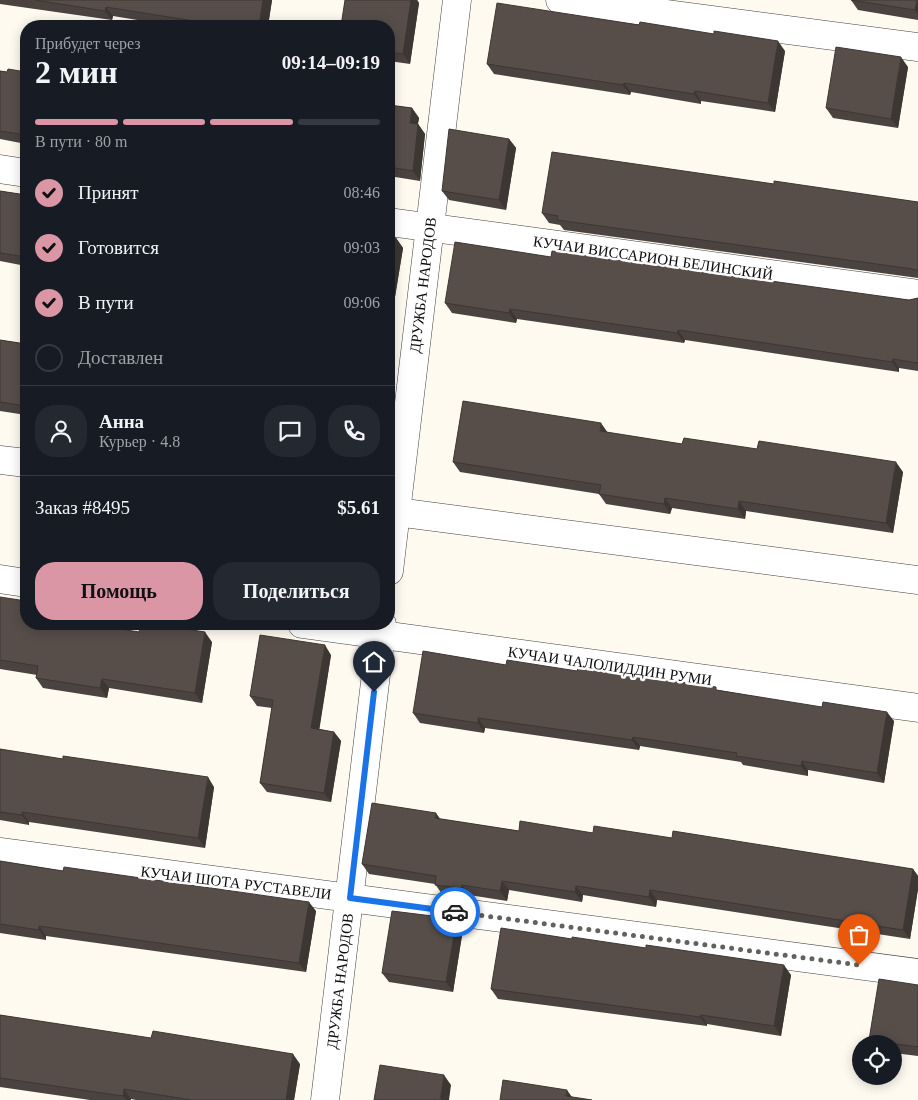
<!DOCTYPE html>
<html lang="ru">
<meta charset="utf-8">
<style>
body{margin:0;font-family:"Times New Roman",serif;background:#242831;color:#f1f3f6;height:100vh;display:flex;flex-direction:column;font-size:19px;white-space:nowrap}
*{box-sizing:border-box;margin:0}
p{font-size:16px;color:#9ea1a6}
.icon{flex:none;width:28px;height:28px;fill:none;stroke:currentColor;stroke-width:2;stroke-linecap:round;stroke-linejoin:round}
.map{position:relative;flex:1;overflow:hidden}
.details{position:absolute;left:20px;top:20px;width:375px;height:610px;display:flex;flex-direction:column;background:#171b24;border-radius:20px;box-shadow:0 2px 12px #0003}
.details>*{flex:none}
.buttons{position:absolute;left:852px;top:1035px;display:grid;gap:10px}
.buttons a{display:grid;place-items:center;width:50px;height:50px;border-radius:50%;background:#171b24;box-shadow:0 2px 12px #0003;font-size:25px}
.pin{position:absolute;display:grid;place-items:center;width:42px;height:42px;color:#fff;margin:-51px -21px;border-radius:50% 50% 50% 0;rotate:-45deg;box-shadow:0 0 5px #0007}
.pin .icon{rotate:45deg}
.courier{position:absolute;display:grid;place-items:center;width:50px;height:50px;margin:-25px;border:4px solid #1a73e8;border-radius:50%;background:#fff;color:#222;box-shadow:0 1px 6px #0007}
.summary em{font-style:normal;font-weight:600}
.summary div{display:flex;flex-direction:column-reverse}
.summary{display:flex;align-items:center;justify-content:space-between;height:85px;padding:0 15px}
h1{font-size:32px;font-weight:600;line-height:38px}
.bar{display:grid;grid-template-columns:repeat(4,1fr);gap:8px 5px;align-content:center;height:60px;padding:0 15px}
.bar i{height:6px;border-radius:4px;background:#363941}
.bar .on{background:#db96a5}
.bar p{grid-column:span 4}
.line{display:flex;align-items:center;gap:12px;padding:0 15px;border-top:1px solid #363941}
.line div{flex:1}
.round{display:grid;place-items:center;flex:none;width:52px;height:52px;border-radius:20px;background:#242831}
ol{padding:0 15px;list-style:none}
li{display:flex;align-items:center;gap:15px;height:55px}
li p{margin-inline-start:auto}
li .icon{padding:5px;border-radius:50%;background:#db96a5;color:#111;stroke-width:4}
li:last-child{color:#9ea1a6}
li i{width:28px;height:28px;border:2px solid #363941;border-radius:50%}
.action{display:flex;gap:10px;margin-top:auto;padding:10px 15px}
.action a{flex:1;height:58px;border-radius:20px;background:#db96a5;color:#111;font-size:20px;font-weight:600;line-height:58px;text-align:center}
.action a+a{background:#242831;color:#f1f3f6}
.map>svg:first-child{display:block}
</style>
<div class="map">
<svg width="918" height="1100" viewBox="0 0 918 1100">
<rect width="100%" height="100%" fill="#fffaf0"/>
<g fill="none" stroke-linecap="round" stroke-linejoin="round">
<defs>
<g id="street">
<polyline points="560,0 918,47"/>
<polyline points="0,169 26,173"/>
<polyline points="389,222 918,294"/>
<polyline points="0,460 26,463"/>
<polyline points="389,511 918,580"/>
<polyline points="389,571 457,0"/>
<polyline points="0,579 26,583"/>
<polyline points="302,624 918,708"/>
<polyline points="0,852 918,973"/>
<polyline points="325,1100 382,624"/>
</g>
</defs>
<use href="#street" stroke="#414141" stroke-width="29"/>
<use href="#street" stroke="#fff" stroke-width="28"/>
</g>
<g fill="#4b4340">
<polygon points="0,0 272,0 268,26 174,26 113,16 112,20 0,4"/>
<polygon points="345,0 417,0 419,3 410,64 389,61 389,26"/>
<polygon points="851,0 918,0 918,20 858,10"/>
<polygon points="785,51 775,112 701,101 701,104 631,92 630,95 494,74 487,64"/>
<polygon points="908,67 898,128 833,118 826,108"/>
<polygon points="0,71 7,72 26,72 26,144 0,139"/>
<polygon points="389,105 412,108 419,118 418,124 425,134 420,181 389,176"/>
<polygon points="509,139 516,148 506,210 449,200 442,191"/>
<polygon points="774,184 918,202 918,278 564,230 560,225 549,223 542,213"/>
<polygon points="0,191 26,195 26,266 0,261"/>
<polygon points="389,237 396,238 403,248 393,309 389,308"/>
<polygon points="551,257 909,300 918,298 918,371 899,368 899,372 685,340 684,343 517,319 516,323 452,313 445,303"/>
<polygon points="0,340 26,344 26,415 0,411"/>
<polygon points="608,433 682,444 903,472 893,533 746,511 745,519 672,508 670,514 606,504 599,494 460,472 453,462"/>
<polygon points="0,597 26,624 139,632 212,642 202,703 109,688 107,698 43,688 36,678 37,675 0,669"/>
<polygon points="331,655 319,729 334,732 341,741 331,802 267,792 260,783 272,708 257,706 250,696"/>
<polygon points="506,665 577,671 718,690 894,721 884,783 808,770 808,776 743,765 741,762 640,746 639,750 485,728 484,733 420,723 413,713"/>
<polygon points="0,749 214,787 205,848 29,822 29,825 0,820"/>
<polygon points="440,819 519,831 593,833 672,838 913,869 918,876 918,889 910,939 657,900 656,907 583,895 582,902 509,890 507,901 469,895 468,898 442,894 435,884 369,874 362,864"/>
<polygon points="0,861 316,911 306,972 46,936 46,940 0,933"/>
<polygon points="457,919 463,929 453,992 389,982 382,973"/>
<polygon points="791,975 781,1036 707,1024 707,1026 498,999 491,989"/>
<polygon points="918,985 918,1056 894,1053 894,1044 871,1044 869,1040"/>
<polygon points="0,1015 300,1064 294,1100 136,1100 131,1099 131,1100 90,1100 0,1087"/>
</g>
<g fill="#3d3734">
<polygon points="263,0 272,0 268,26 259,26"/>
<polygon points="411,0 417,0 419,3 410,64 403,54"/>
<polygon points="917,0 918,0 918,15 915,10"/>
<polygon points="106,7 113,16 112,20 105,11"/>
<polygon points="778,41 785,51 775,112 768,103"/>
<polygon points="901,57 908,67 898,128 891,119"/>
<polygon points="624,83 631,92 630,95 623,85"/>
<polygon points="695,91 701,101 701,104 694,94"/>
<polygon points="412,108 419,118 416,133 410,123"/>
<polygon points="418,124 425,134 420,181 413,171"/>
<polygon points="509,139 516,148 506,210 499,200"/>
<polygon points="396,238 403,248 393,309 389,303 389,284"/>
<polygon points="510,309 517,319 516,323 509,313"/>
<polygon points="678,330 685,340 684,343 677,333"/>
<polygon points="893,359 899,368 899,372 892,362"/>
<polygon points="601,423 608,433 600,431"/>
<polygon points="896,462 903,472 893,533 886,523"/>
<polygon points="665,498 672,508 670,514 664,504"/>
<polygon points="739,501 746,511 745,519 738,509"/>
<polygon points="205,632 212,642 202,703 195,693"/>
<polygon points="325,645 331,655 318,738 311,728"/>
<polygon points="102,679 109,688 107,698 100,688"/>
<polygon points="887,712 894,721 884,783 877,773"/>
<polygon points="478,718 485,728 484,733 478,723"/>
<polygon points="334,732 341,741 331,802 324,793"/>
<polygon points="633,737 640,746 639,750 632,740"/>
<polygon points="802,761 808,770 808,776 801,766"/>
<polygon points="208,777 214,787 205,848 198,838"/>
<polygon points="22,812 29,822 29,825 22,815"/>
<polygon points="436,813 443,823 435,818"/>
<polygon points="913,869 918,876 918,889 910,939 903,930"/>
<polygon points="502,881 509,890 507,901 500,891"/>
<polygon points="462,885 469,895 468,898 462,888"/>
<polygon points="576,886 583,895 582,902 575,892"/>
<polygon points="650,890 657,900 656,907 649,897"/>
<polygon points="309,902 316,911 306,972 299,963"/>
<polygon points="457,919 463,929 453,992 446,982"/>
<polygon points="39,926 46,936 46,940 39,930"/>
<polygon points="784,965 791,975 781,1036 774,1026"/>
<polygon points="701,1015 707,1024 707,1026 700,1017"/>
<polygon points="293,1054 300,1064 294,1100 286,1100"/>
<polygon points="444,1075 451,1085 449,1100 440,1100"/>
<polygon points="124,1089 131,1099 131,1100 126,1100 123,1096"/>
<polygon points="567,1090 574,1100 566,1096"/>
</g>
<g fill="#574e4a" stroke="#3d3734">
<polygon points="35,0 263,0 259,26 217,26 194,23 194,21 106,7 105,11"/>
<polygon points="345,0 411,0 403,54 389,52 389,26 341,26"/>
<polygon points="851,0 917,0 915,10"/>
<polygon points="497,3 639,25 640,22 714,34 714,31 778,41 768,103 695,91 694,94 624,83 623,85 487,64"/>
<polygon points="836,47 901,57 891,119 826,108"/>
<polygon points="8,69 26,72 26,135 0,131 0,71 7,72"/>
<polygon points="389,105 412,108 410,123 418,124 413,171 389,167"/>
<polygon points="449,129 509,139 499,200 442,191"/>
<polygon points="552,152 774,184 774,181 918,202 918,271 913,269 557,220 558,216 542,213"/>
<polygon points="0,191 26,195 26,257 0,253"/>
<polygon points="389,237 396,238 389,284"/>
<polygon points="455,242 551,257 552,251 909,300 918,298 918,363 893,359 892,362 678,330 677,333 510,309 509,313 445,303"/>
<polygon points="0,340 26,344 26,406 0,402"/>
<polygon points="463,401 601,423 600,431 682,444 684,438 757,449 759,441 896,462 886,523 739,501 738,509 665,498 664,504 599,494 601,485 453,462"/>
<polygon points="0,597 26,601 26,624 88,624 139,632 141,624 153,624 205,632 195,693 102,679 100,688 36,678 38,666 0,660"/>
<polygon points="260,635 325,645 311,728 334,732 324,793 260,783 273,700 250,696"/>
<polygon points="423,651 506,665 507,660 577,671 578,668 716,687 716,690 822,707 823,702 887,712 877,773 802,761 801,766 736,756 737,753 633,737 632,740 478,718 478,723 413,713"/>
<polygon points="0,749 63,759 63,756 208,777 198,838 22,812 22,815 0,812"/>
<polygon points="372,803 436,813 435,818 519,831 520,821 593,833 594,826 672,838 673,831 913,869 903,930 650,890 649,897 576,886 575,892 502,881 500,891 462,885 462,888 435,885 436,876 362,864"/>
<polygon points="0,861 63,871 64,867 309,902 299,963 39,926 39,930 0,924"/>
<polygon points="392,911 457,919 446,982 382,973"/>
<polygon points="501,928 572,939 572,937 646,948 646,945 784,965 774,1026 701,1015 700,1017 491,989"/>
<polygon points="879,979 918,985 918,1047 869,1040"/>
<polygon points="0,1015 151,1038 153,1031 293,1054 286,1100 191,1100 124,1089 123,1096 0,1078"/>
<polygon points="380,1065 444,1075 440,1100 374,1100"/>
<polygon points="503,1080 567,1090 566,1096 592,1100 500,1100"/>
</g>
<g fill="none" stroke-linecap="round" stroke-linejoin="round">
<polyline stroke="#62615d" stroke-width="5" stroke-dasharray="0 9" points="455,912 859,965"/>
<polyline stroke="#1a73e8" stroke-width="6" points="374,692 350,898 455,912"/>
</g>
<g text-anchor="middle" stroke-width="5" stroke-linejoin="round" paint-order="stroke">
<g font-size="15" fill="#0e0e0e" stroke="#fff">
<text transform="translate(653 258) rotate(8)" y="5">КУЧАИ ВИССАРИОН БЕЛИНСКИЙ</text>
<text transform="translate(423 285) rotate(-83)" y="5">ДРУЖБА НАРОДОВ</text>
<text transform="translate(610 666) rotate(8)" y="5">КУЧАИ ЧАЛОЛИДДИН РУМИ</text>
<text transform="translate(236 883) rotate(7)" y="5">КУЧАИ ШОТА РУСТАВЕЛИ</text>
<text transform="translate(340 981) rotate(-83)" y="5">ДРУЖБА НАРОДОВ</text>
</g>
</g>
</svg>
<div class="buttons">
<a><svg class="icon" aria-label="locate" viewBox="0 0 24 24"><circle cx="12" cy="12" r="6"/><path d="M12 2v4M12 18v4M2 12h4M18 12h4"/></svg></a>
</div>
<div class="pin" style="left:859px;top:965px;background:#ea580c"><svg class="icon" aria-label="bag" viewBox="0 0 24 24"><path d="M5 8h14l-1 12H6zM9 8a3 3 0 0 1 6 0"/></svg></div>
<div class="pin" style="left:374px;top:692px;background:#1f2937"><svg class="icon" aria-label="home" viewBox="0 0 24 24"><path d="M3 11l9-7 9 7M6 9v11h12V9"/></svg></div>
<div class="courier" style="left:455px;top:912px"><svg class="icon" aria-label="car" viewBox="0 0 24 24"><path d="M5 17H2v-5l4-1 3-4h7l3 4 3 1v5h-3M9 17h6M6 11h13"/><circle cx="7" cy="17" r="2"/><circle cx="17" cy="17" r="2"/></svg></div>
<section class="details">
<div class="summary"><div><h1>2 мин</h1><p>Прибудет через</p></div><em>09:14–09:19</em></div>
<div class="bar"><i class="on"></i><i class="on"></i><i class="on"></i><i></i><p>В пути · 80 m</p></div>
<ol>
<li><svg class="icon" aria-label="check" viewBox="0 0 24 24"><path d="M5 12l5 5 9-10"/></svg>Принят<p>08:46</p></li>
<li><svg class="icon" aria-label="check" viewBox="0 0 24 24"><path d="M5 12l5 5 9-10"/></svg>Готовится<p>09:03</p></li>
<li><svg class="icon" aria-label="check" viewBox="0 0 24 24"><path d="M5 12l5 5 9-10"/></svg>В пути<p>09:06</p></li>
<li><i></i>Доставлен</li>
</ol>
<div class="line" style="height:90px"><a class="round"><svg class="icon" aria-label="person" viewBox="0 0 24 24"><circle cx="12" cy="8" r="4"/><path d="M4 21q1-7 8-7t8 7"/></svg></a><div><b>Анна</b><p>Курьер · 4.8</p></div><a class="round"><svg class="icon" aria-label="chat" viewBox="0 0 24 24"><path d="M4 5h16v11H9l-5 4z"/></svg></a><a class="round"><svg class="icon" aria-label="phone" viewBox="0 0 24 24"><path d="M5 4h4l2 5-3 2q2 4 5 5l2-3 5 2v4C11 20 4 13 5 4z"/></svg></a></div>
<div class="line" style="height:65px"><div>Заказ #8495</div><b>$5.61</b></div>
<div class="action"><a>Помощь</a><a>Поделиться</a></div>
</section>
</div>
